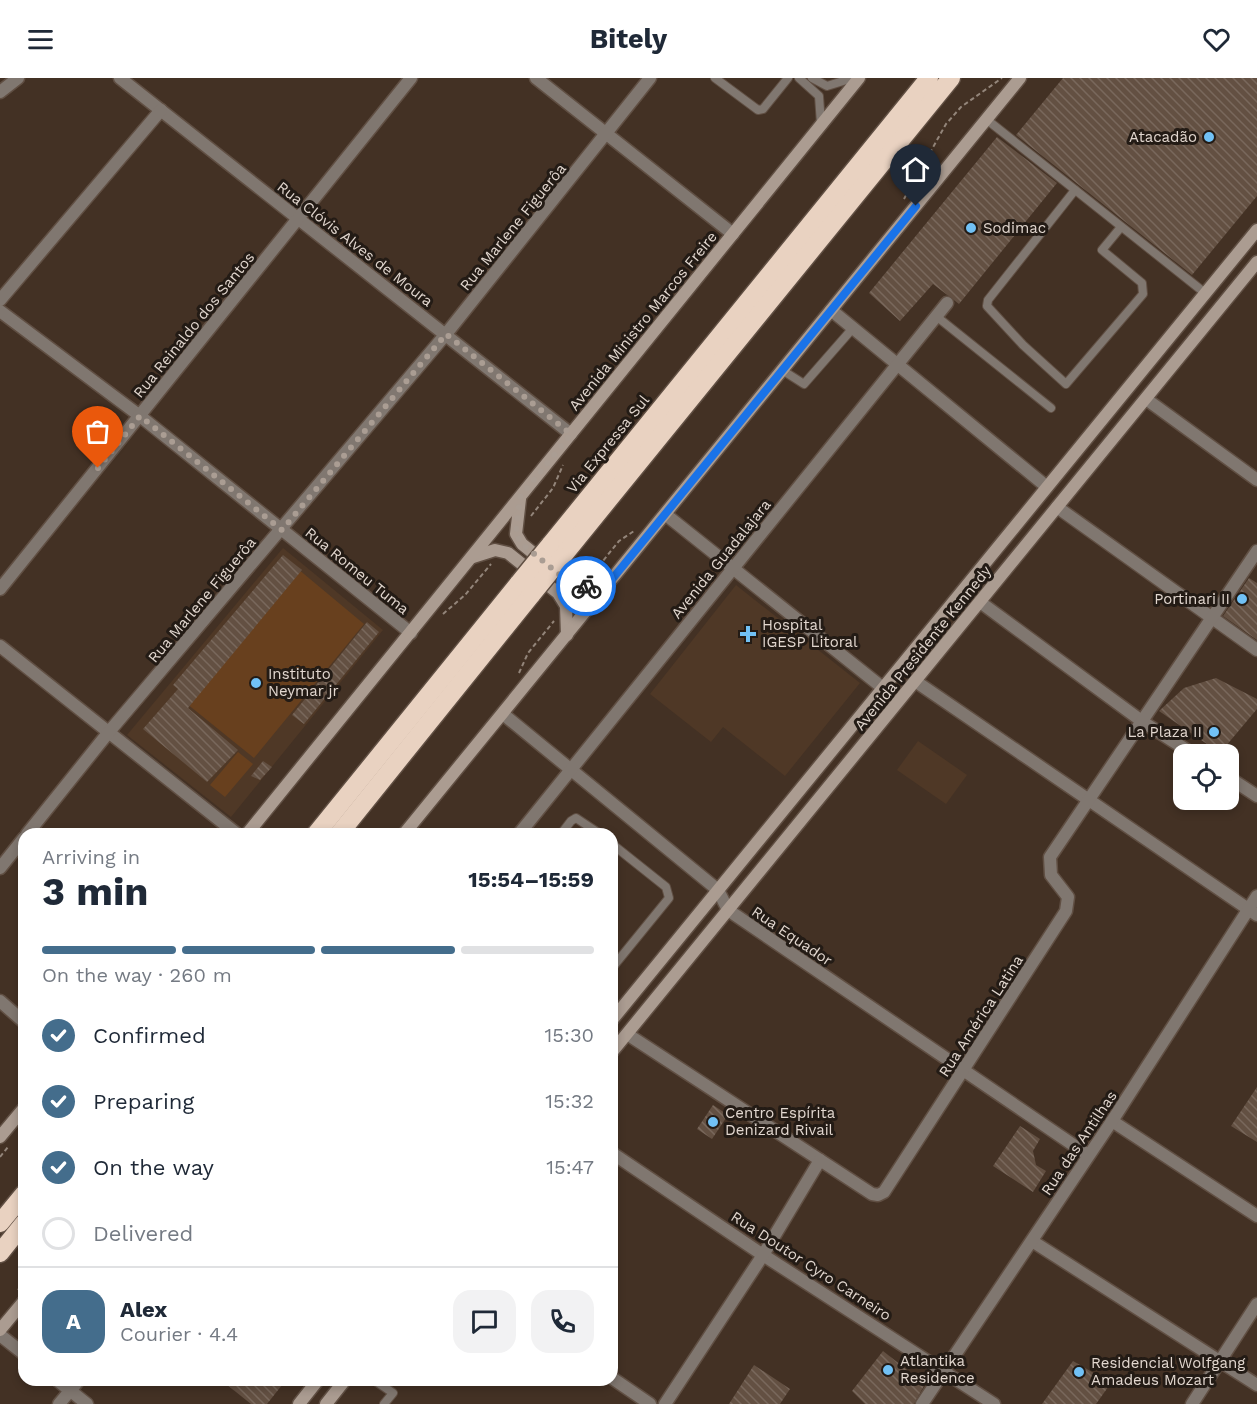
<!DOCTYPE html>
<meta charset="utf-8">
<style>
body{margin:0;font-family:"Work Sans",sans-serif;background:#f2f2f3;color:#1f2937;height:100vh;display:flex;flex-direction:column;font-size:22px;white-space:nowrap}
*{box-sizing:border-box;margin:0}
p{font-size:20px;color:#747a83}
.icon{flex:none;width:33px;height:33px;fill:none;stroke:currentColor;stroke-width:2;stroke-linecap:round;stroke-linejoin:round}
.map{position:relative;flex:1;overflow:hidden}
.side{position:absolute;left:18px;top:750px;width:600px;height:558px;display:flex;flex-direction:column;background:#fff;border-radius:18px;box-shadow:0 3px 9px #0003}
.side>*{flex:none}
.fabs{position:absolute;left:1173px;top:666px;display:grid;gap:12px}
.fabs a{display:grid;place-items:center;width:66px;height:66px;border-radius:12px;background:#fff;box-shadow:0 3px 9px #0003;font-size:30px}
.pin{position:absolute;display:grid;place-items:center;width:51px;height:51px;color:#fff;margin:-62px -26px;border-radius:50% 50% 50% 0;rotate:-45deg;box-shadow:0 0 6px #0007}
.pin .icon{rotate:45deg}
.courier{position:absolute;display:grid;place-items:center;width:60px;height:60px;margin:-30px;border:4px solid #1a73e8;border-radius:50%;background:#fff;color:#222;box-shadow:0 2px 8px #0007}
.overview em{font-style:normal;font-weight:700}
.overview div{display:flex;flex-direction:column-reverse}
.overview{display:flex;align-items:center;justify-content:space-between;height:102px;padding:0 24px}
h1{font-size:39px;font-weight:700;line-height:45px}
.bar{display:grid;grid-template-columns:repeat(4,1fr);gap:9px 6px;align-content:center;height:72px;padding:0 24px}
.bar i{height:8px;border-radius:4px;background:#e0e1e3}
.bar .active{background:#446d8c}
.bar p{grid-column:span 4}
.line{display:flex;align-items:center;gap:15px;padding:0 24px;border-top:2px solid #e0e1e3}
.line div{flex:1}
.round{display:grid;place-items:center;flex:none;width:63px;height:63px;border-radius:18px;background:#f2f2f3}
ol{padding:0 24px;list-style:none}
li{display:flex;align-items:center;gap:18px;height:66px}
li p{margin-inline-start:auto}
li .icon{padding:6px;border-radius:50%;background:#446d8c;color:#fff;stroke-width:4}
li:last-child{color:#747a83}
li i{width:33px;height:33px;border:3px solid #e0e1e3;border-radius:50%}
header{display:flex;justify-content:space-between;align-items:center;height:78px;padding:0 24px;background:#fff;font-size:27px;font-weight:700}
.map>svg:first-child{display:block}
</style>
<header><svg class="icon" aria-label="menu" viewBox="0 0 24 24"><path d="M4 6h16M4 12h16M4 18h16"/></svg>Bitely<svg class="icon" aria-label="heart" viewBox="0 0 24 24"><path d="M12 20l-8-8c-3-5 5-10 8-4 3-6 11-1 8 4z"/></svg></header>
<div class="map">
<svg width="1257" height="1326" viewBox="0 0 1257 1326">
<defs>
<pattern id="building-back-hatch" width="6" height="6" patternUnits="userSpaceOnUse" patternTransform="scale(1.5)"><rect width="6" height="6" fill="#635042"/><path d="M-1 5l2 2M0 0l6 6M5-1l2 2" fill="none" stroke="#79685c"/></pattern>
</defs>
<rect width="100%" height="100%" fill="#433124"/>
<g fill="#4f3826">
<polygon points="283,470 383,552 231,739 127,657"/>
<polygon points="736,507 860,605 785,698 723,649 711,664 650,616"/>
<polygon points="918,663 967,697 946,726 897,692"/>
</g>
<g fill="#68401e">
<polygon points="292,486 364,546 254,680 181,621"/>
<polygon points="238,674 253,686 225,719 210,707"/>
</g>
<g fill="url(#building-back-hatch)">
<polygon points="1063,0 1257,0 1257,118 1192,197 1016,57"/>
<polygon points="997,59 1057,105 959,226 933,206 900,243 869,215"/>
<polygon points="283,477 302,492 188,630 238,672 207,704 143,651 178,611 173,607"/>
<polygon points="1249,500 1257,505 1257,562 1223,538"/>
<polygon points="367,544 379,554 304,646 292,637"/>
<polygon points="1216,600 1257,621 1257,631 1220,675 1159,633 1184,610"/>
<polygon points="263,683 272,689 260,702 251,698"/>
<polygon points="1257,1009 1257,1064 1231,1048"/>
<polygon points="713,1027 728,1037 712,1061 697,1051"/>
<polygon points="1020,1048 1040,1061 1033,1073 1036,1087 1046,1093 1033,1114 993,1088"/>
<polygon points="883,1273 925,1306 914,1326 865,1326 852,1313"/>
<polygon points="1073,1283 1111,1305 1096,1326 1042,1326"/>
<polygon points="754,1287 790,1311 780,1326 729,1326"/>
<polygon points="221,1302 286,1302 267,1326 251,1326"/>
</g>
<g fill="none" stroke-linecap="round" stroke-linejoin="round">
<defs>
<g id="lane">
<polyline points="715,0 758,32 763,31 788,0"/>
<polyline points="799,0 819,18 821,46"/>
<polyline points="812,0 827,8 853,0"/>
<polyline points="986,41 1205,215"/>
<polyline points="1075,112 988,222 987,228 1023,267 1066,306 1143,216 1142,205 1102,172 1121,149"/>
<polyline points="936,238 1051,330"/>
<polyline points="782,292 804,306 853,250"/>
<polyline points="561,756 571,743 576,740 600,756"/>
<polyline points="612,766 666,809 669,820 612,890"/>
<polyline points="374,1302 393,1315 384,1326"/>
</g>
<g id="street">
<polyline points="120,0 571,356"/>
<polyline points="536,0 733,156"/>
<polyline points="0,14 18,0"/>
<polyline points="0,222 161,32"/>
<polyline points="831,232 1047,409"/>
<polyline points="0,233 140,338 411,555"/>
<polyline points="1146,321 1257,402"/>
<polyline points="1057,429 1257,572"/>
<polyline points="665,436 883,610"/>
<polyline points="0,511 411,0"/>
<polyline points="980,524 1143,644 1193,676"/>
<polyline points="0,568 237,756"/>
<polyline points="915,603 1257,837"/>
<polyline points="503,636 718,812 728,832 1088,1077"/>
<polyline points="1228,699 1257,718"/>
<polyline points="27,756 108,655 446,256 650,0"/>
<polyline points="519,756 947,225"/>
<polyline points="0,790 24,760"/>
<polyline points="0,923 24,944"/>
<polyline points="627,956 820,1082"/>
<polyline points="1112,1043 1257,1138"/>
<polyline points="612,1075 763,1177 994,1326"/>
<polyline points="1032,1163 1257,1307"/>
<polyline points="0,1257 24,1276"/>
<polyline points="612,1300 650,1326"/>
<polyline points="57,1302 87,1326"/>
<polyline points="59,1326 79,1302"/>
<polyline points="665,1326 763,1177 820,1082 872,1116 878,1117 884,1114 1066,833 1068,819 1051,797 1050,779 1257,473"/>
<polyline points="922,1326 1112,1043 1257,818"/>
<polyline points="1192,1326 1257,1226"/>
</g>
<g id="secondary">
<polyline points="520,421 516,456 522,466 570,505 583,509 609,505"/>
<polyline points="473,479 495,472 508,475 558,515 566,528 567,557"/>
<polyline points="247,756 859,0"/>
<polyline points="404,756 1020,0"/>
<polyline points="612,942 1257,152"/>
<polyline points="612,974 1257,184"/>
<polyline points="0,1059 24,1030"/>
<polyline points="0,1252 24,1223"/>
<polyline points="299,1326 318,1302"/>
<polyline points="326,1326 345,1302"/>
</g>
<g id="highway">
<polyline points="550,467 929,0"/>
<polyline points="562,479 951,0"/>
<polyline points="316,756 519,505"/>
<polyline points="339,756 532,516"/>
<polyline points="0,1145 24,1116"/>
<polyline points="0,1175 24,1145"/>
</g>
</defs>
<use href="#lane" stroke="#604f43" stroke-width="10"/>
<use href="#street" stroke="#604f43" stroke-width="15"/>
<use href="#secondary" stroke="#604f43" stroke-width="15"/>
<use href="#highway" stroke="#604f43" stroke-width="21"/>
<g stroke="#93857a" stroke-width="2" stroke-dasharray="4.5 3" stroke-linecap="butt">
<polyline points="904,121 946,46 961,29 1002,0"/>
<polyline points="531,438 553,410 563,387"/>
<polyline points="594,494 619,463 634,453"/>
<polyline points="443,536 465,517 491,486"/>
<polyline points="519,595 528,575 554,543"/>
<polyline points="0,1079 8,1069"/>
<polyline points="18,1212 24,1205"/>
</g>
<use href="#lane" stroke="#807770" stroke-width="8"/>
<use href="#street" stroke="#807770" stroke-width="12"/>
<use href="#secondary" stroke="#ab9c91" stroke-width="12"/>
<use href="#highway" stroke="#e9d2c1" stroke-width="18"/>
<defs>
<g id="highway-bridge">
<polyline points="519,505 550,467"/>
<polyline points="532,516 562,479"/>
</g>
</defs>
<use href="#highway-bridge" stroke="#604f43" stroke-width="21" stroke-linecap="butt"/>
<use href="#highway-bridge" stroke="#e9d2c1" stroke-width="18"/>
</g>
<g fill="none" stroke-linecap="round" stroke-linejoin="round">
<polyline stroke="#aa9d93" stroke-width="6" stroke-dasharray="0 10.8" points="98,390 140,338 282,452 446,256 571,356 520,419 516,456 522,466 570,505 586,508"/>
<polyline stroke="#1a73e8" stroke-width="8" points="586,508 609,505 916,128"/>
</g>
<g fill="#71c1f5" stroke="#231b15" stroke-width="2">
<circle cx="1209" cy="59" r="6"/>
<circle cx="971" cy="150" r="6"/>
<circle cx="1242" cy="521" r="6"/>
<path d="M745 547h6v6h6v6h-6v6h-6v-6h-6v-6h6z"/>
<circle cx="256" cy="605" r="6"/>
<circle cx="1214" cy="654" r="6"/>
<circle cx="713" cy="1044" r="6"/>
<circle cx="888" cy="1292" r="6"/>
<circle cx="1079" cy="1294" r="6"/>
</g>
<g text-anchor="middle" stroke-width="6" stroke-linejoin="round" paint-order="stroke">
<g font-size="15" fill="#e2d7cf" stroke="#231b15" text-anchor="start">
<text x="1197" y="64" text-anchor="end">Atacadão</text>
<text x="983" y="155">Sodimac</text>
<text x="1230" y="526" text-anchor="end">Portinari II</text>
<text x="762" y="552">Hospital<tspan x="762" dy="17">IGESP Litoral</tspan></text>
<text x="268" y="601">Instituto<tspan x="268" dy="17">Neymar jr</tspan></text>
<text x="1202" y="659" text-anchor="end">La Plaza II</text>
<text x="725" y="1040">Centro Espírita<tspan x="725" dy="17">Denizard Rivail</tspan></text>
<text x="900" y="1288">Atlantika<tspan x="900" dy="17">Residence</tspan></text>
<text x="1091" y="1290">Residencial Wolfgang<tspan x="1091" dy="17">Amadeus Mozart</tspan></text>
</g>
<g font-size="15" fill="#e2d7cf" stroke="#231b15">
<text transform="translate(513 149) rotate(-51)" y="5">Rua Marlene Figuerôa</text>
<text transform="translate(355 166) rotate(38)" y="5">Rua Clóvis Alves de Moura</text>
<text transform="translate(643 243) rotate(-51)" y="5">Avenida Ministro Marcos Freire</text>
<text transform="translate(194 247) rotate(-51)" y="5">Rua Reinaldo dos Santos</text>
<text transform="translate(608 366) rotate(-51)" y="5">Via Expressa Sul</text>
<text transform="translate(721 481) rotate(-51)" y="5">Avenida Guadalajara</text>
<text transform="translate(357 493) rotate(39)" y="5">Rua Romeu Tuma</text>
<text transform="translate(202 522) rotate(-50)" y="5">Rua Marlene Figuerôa</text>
<text transform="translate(923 570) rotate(-51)" y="5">Avenida Presidente Kennedy</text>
<text transform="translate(792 858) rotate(34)" y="5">Rua Equador</text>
<text transform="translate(981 938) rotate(-57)" y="5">Rua América Latina</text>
<text transform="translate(1079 1065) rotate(-56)" y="5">Rua das Antilhas</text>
<text transform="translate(811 1188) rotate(33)" y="5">Rua Doutor Cyro Carneiro</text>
</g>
</g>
</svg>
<div class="fabs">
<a><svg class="icon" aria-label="locate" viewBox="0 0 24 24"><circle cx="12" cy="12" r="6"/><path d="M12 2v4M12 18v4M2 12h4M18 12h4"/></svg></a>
</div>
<div class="pin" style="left:98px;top:390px;background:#ea580c"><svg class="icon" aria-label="bag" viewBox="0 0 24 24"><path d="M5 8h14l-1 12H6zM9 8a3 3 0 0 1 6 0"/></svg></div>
<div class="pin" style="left:916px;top:128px;background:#1f2937"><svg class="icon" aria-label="home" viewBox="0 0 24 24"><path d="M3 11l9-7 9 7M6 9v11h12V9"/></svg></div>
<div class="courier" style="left:586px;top:508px"><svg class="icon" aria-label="bike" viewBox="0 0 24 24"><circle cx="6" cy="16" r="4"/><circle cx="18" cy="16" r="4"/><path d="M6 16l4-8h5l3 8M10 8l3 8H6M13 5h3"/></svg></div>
<section class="side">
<div class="overview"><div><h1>3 min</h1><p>Arriving in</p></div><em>15:54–15:59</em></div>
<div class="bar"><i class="active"></i><i class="active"></i><i class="active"></i><i></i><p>On the way · 260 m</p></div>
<ol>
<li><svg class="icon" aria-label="check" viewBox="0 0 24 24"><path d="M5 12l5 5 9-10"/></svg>Confirmed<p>15:30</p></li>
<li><svg class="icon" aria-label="check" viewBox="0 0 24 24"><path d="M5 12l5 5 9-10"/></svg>Preparing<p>15:32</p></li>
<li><svg class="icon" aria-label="check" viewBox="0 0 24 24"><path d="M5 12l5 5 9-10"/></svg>On the way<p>15:47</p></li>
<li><i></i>Delivered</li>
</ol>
<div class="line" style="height:108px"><b class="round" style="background:#446d8c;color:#fff">A</b><div><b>Alex</b><p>Courier · 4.4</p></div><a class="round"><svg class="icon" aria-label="chat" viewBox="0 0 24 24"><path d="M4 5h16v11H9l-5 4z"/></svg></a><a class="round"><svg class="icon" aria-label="phone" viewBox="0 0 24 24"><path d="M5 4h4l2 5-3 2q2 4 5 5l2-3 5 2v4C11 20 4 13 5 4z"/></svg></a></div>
</section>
</div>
